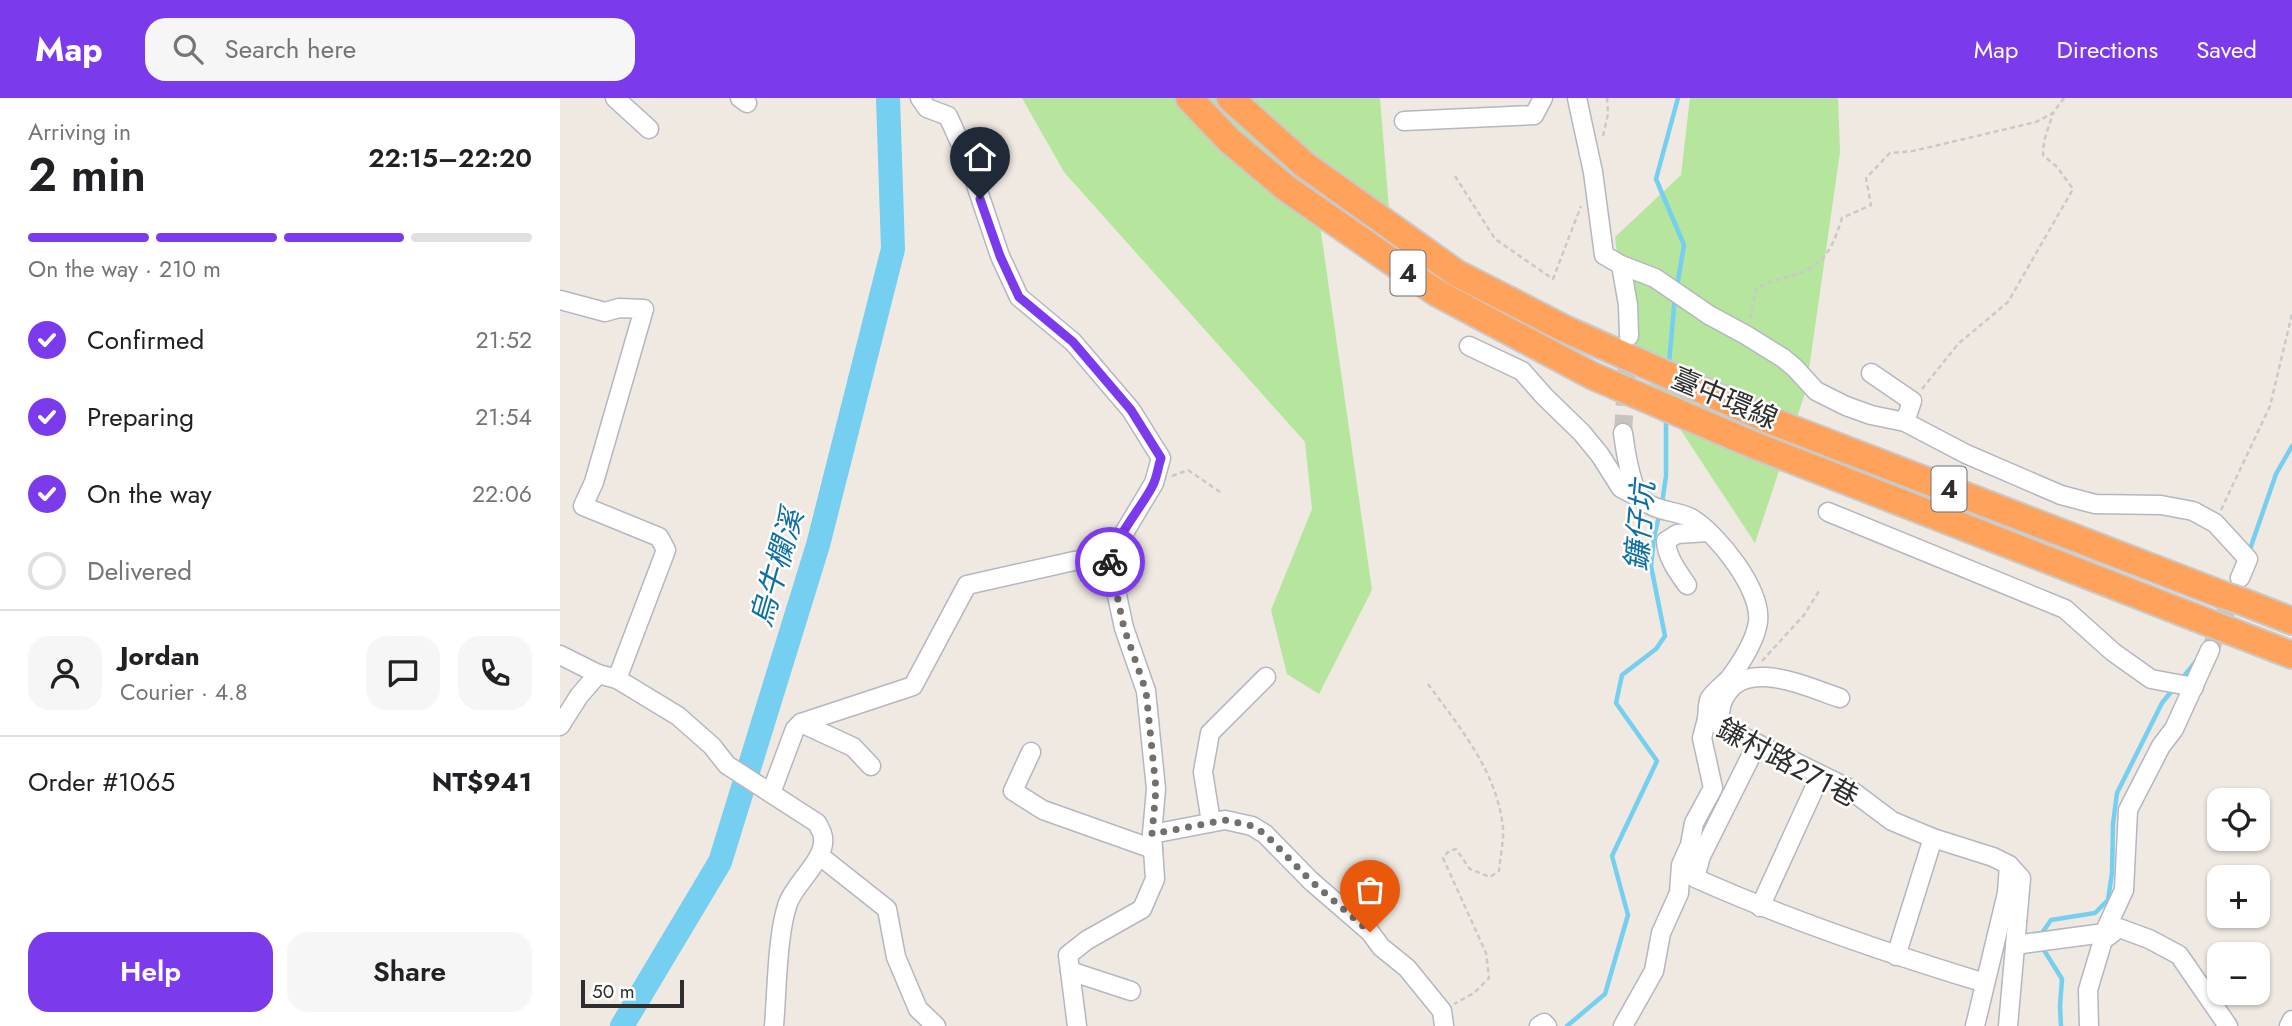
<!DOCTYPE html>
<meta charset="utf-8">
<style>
body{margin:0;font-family:Jost,"Noto Sans TC",sans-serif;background:#f6f6f6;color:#202124;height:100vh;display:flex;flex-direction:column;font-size:26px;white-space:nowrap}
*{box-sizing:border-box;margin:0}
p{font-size:23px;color:#757577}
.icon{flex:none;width:38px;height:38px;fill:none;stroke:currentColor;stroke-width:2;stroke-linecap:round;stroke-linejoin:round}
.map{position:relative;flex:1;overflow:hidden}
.sheet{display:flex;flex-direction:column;background:#fff;width:560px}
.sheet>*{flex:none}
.fabs{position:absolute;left:1647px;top:690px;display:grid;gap:14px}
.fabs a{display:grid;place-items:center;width:63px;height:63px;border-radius:14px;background:#fff;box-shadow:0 2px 5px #0004;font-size:35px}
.scale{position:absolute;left:21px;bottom:18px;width:103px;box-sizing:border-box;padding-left:7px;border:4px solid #2e2e2e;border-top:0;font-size:19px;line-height:24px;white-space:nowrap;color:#2e2e2e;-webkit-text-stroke:5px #fff;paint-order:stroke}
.pin{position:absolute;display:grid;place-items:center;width:60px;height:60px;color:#fff;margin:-72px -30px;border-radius:50% 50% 50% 0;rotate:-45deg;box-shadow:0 0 7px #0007}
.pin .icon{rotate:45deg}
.courier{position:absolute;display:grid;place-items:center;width:70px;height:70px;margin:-35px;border:5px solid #7c3aed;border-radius:50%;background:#fff;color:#222;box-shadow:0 2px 9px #0007}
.overview em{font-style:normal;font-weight:600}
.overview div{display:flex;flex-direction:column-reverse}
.overview{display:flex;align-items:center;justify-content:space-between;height:119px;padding:0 28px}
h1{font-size:46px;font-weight:600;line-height:52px}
.bar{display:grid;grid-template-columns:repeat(4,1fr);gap:10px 7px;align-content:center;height:84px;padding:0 28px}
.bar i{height:9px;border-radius:5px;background:#e0e0e0}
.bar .current{background:#7c3aed}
.bar p{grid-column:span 4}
.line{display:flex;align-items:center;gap:18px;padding:0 28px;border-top:2px solid #e0e0e0}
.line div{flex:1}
.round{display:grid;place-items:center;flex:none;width:74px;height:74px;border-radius:21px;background:#f6f6f6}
ol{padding:0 28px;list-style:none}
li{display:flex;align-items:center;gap:21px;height:77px}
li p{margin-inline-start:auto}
li .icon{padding:7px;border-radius:50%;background:#7c3aed;color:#fff;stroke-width:4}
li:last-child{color:#757577}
li i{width:38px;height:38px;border:4px solid #e0e0e0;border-radius:50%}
.button{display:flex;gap:14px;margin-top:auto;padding:14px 28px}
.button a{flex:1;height:80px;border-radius:21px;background:#7c3aed;color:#fff;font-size:28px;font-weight:600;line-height:80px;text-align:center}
.button a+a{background:#f6f6f6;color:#202124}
header{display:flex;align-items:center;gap:42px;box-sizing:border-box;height:98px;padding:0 35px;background:#7c3aed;color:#fff}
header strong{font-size:33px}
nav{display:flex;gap:38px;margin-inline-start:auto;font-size:24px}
.search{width:490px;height:63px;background:#f6f6f6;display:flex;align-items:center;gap:18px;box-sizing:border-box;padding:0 24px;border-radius:21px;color:#757577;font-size:26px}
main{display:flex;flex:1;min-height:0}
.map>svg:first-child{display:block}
</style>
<header>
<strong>Map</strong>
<div class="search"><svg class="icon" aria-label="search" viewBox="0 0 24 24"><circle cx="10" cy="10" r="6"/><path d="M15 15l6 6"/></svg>Search here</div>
<nav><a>Map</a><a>Directions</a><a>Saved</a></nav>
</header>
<main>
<section class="sheet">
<div class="overview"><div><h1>2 min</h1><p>Arriving in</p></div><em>22:15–22:20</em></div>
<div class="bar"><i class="current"></i><i class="current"></i><i class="current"></i><i></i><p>On the way · 210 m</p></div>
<ol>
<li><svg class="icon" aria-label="check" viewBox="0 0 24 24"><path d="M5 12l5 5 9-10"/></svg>Confirmed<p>21:52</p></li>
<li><svg class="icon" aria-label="check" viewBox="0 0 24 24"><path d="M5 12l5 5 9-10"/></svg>Preparing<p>21:54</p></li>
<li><svg class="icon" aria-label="check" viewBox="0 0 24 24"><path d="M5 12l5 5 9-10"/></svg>On the way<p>22:06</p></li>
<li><i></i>Delivered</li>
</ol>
<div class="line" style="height:126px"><a class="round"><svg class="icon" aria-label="person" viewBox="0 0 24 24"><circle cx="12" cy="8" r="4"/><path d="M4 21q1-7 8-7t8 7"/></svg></a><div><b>Jordan</b><p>Courier · 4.8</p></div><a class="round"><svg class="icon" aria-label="chat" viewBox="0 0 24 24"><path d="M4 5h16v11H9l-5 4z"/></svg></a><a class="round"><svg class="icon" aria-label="phone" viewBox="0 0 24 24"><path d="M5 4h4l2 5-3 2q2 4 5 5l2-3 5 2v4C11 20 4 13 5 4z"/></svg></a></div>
<div class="line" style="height:91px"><div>Order #1065</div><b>NT$941</b></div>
<div class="button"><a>Help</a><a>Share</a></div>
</section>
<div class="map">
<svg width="1732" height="928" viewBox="0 0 1732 928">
<rect width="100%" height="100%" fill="#efe9e1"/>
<g fill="#b6e59e">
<polygon points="462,0 820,0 830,124 759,120 812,492 759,596 727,576 711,512 752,411 745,344 504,74"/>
<polygon points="1130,0 1278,0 1280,54 1246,292 1195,445 1068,252 1055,139 1121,77"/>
</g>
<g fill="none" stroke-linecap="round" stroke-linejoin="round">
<g stroke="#75cff0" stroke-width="4.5">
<polyline points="1117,189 1124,147 1096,81 1118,0"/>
<polyline points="1109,266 1115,198"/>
<polyline points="1102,405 1106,378 1106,320"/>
<polyline points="1689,454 1716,376 1732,348"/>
<polyline points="1620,583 1637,562"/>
<polyline points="1480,838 1491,822 1535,815 1548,802 1552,775 1553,726 1557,695 1602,605 1615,589"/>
<polyline points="1482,849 1502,881 1500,908 1501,928"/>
<polyline points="1007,928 1045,896 1068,817 1052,758 1097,663 1056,605 1062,577 1096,551 1105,538 1091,468 1094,439 1100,414"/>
</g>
<polyline stroke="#75cff0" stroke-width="24" points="62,928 160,764 258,447 333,151 328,0"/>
<g stroke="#c8c4bd" stroke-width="18" stroke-dasharray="18 9" stroke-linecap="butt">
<polyline points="1063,335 1068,251"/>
<polyline points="1650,552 1676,490"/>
</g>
<defs>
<g id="minor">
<polyline points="55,0 89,31"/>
<polyline points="180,0 187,5"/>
<polyline points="360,0 367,10 388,18 407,60 440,158 459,199 513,244 571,312 601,360 594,385 549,460 564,530 586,593 596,691 592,736 595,781 582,811 527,842 508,857 517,928"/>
<polyline points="1017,0 1033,74 1044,157 1061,167 1068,207 1069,238"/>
<polyline points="844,23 974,17 983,0"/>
<polyline points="1061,167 1095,180 1149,217 1186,237 1223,260 1235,270 1256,293 1286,308 1311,317 1345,324 1406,356 1501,397 1535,406 1601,407 1633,413 1655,425 1688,461 1680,480"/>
<polyline points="0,202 45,214 59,210 84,211 34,384 23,408 99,439 106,452 57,581"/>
<polyline points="909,248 962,273 984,298 1022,335 1040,357 1061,390 1080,400"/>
<polyline points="1311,275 1352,303 1345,324"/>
<path d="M1063 335C1065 350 1071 391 1082 401 1095 414 1115 412 1131 420 1158 436 1202 492 1198 524 1195 544 1181 565 1169 581 1163 587 1155 593 1150 600 1147 605 1148 615 1147 621L1288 690 1332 723 1373 740 1433 759 1449 767 1461 780 1448 928"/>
<polyline points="1268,414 1505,511 1553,554 1591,581 1634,589"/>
<path d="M1127 487C1118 474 1107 460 1106 443L1117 436 1148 434"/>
<path d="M0 557 38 576 57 581 118 618 152 648 167 667 257 725C259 729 263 735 263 740 266 761 236 784 228 805 217 836 217 893 214 928"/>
<polyline points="241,625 293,649 311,668"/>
<path d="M1159 627C1160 620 1160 611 1162 605 1180 556 1246 589 1280 600"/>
<polyline points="0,628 19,598 38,576"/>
<path d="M1197 646 1141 758 1135 780C1229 822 1326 855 1425 885"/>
<polyline points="471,654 453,693 483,712 593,751"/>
<polyline points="211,695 235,631 241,625 353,588 407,487 514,463 549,460"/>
<polyline points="651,724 643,674 650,635 706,579"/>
<polyline points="592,736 665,722 692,728 705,736 751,783 810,834 821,849 847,870 882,913 884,928"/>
<polyline points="260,758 327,811 336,859 358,911 376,928"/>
<polyline points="1200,809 1260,678"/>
<polyline points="1455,847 1544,835 1564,792 1568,712 1601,648 1614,631 1650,552"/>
<polyline points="1336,858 1373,740"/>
<polyline points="510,873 571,893"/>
<polyline points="979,928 984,925 987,928"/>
<polyline points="1063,928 1094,873 1101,835 1119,795 1121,767 1130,747 1134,725 1153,690 1142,640 1147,621"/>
<polyline points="1415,928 1447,795 1449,767"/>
<polyline points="1529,928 1528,892 1543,842 1559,830 1589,841 1619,857 1668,928"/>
<polyline points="1729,928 1732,922"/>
</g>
<g id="highway">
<polyline points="629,0 669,42 726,90 877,195 1033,278 1189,345 1652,526"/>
<polyline points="670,0 745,67 896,175 1005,231 1209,322 1663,497"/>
<polyline points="1681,503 1732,523"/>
<polyline points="1670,533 1732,557"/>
</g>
</defs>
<use href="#minor" stroke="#b4b7c1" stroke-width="21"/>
<use href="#highway" stroke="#c9c9c9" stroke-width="30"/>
<g stroke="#c9c9c9" stroke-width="2.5" stroke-dasharray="5 3.5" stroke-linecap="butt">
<polyline points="1043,38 1048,16 1047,0"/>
<polyline points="895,78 935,141 993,181 1021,108"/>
<path d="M1190 220 1196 191C1205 185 1216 182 1227 179 1263 169 1271 155 1282 120L1311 107 1306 80 1330 55 1353 53 1476 24 1493 15 1504 0"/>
<polyline points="1362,291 1398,246 1448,204 1513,91 1497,69 1483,57 1484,43 1493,15"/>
<polyline points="612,378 628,372 663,396"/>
<polyline points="1661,412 1710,308 1732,216"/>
<polyline points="1202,563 1244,517 1259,493"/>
<path d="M868 586C900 630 937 673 943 730 944 743 940 759 939 773L930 779 910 771 896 751 889 753 883 760 926 855 929 880 914 895 894 906"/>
</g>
<use href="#minor" stroke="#fff" stroke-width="18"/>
<use href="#highway" stroke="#ffa35c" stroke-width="26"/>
<defs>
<g id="highway-bridge">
<polyline points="1663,497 1681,503"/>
<polyline points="1652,526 1670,533"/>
</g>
</defs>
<use href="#highway-bridge" stroke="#c9c9c9" stroke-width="30" stroke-linecap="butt"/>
<use href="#highway-bridge" stroke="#ffa35c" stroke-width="26"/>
</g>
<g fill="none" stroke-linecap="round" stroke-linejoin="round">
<polyline stroke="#726f6d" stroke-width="7" stroke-dasharray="0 12.6" points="550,464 564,530 586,593 596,691 592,736 665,722 692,728 705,736 751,783 810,834"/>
<path stroke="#7c3aed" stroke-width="9" d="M420 101 440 158 459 199 513 244 571 312 601 360C598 369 597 379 593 387 584 406 551 445 550 464"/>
</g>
<g text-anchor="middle" stroke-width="5" stroke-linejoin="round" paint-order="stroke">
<g fill="#fff" stroke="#6d6d6d" stroke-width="2">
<rect x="830.5" y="152.5" width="35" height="45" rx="5"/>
<rect x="1371.5" y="368.5" width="35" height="45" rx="5"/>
</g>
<g font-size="26" font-weight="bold" fill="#2e2e2e">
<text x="848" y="184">4</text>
<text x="1389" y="400">4</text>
</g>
<g font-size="28" fill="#2e2e2e" stroke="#fff">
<text transform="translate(1165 300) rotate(23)" y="10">臺中環線</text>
<text transform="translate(1228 664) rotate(28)" y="10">鎌村路271巷</text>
</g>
<g font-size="30" font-style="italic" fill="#0d6fa3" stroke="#fff">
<text transform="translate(1080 428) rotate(-85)" y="10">鐮仔坑</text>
<text transform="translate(217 470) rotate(-74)" y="10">烏牛欄溪</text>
</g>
</g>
</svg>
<div class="fabs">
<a><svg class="icon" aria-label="locate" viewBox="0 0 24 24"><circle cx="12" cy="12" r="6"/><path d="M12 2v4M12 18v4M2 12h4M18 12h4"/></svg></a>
<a>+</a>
<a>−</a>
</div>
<div class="scale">50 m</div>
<div class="pin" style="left:810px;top:834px;background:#ea580c"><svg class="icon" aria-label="bag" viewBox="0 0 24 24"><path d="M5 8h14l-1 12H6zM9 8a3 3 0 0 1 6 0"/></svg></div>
<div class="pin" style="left:420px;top:101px;background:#1f2937"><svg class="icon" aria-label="home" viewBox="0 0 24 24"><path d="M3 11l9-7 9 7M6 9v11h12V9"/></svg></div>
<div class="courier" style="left:550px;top:464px"><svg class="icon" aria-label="bike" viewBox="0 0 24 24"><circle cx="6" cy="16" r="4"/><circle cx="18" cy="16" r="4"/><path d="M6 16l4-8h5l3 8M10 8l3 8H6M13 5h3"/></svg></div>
</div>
</main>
